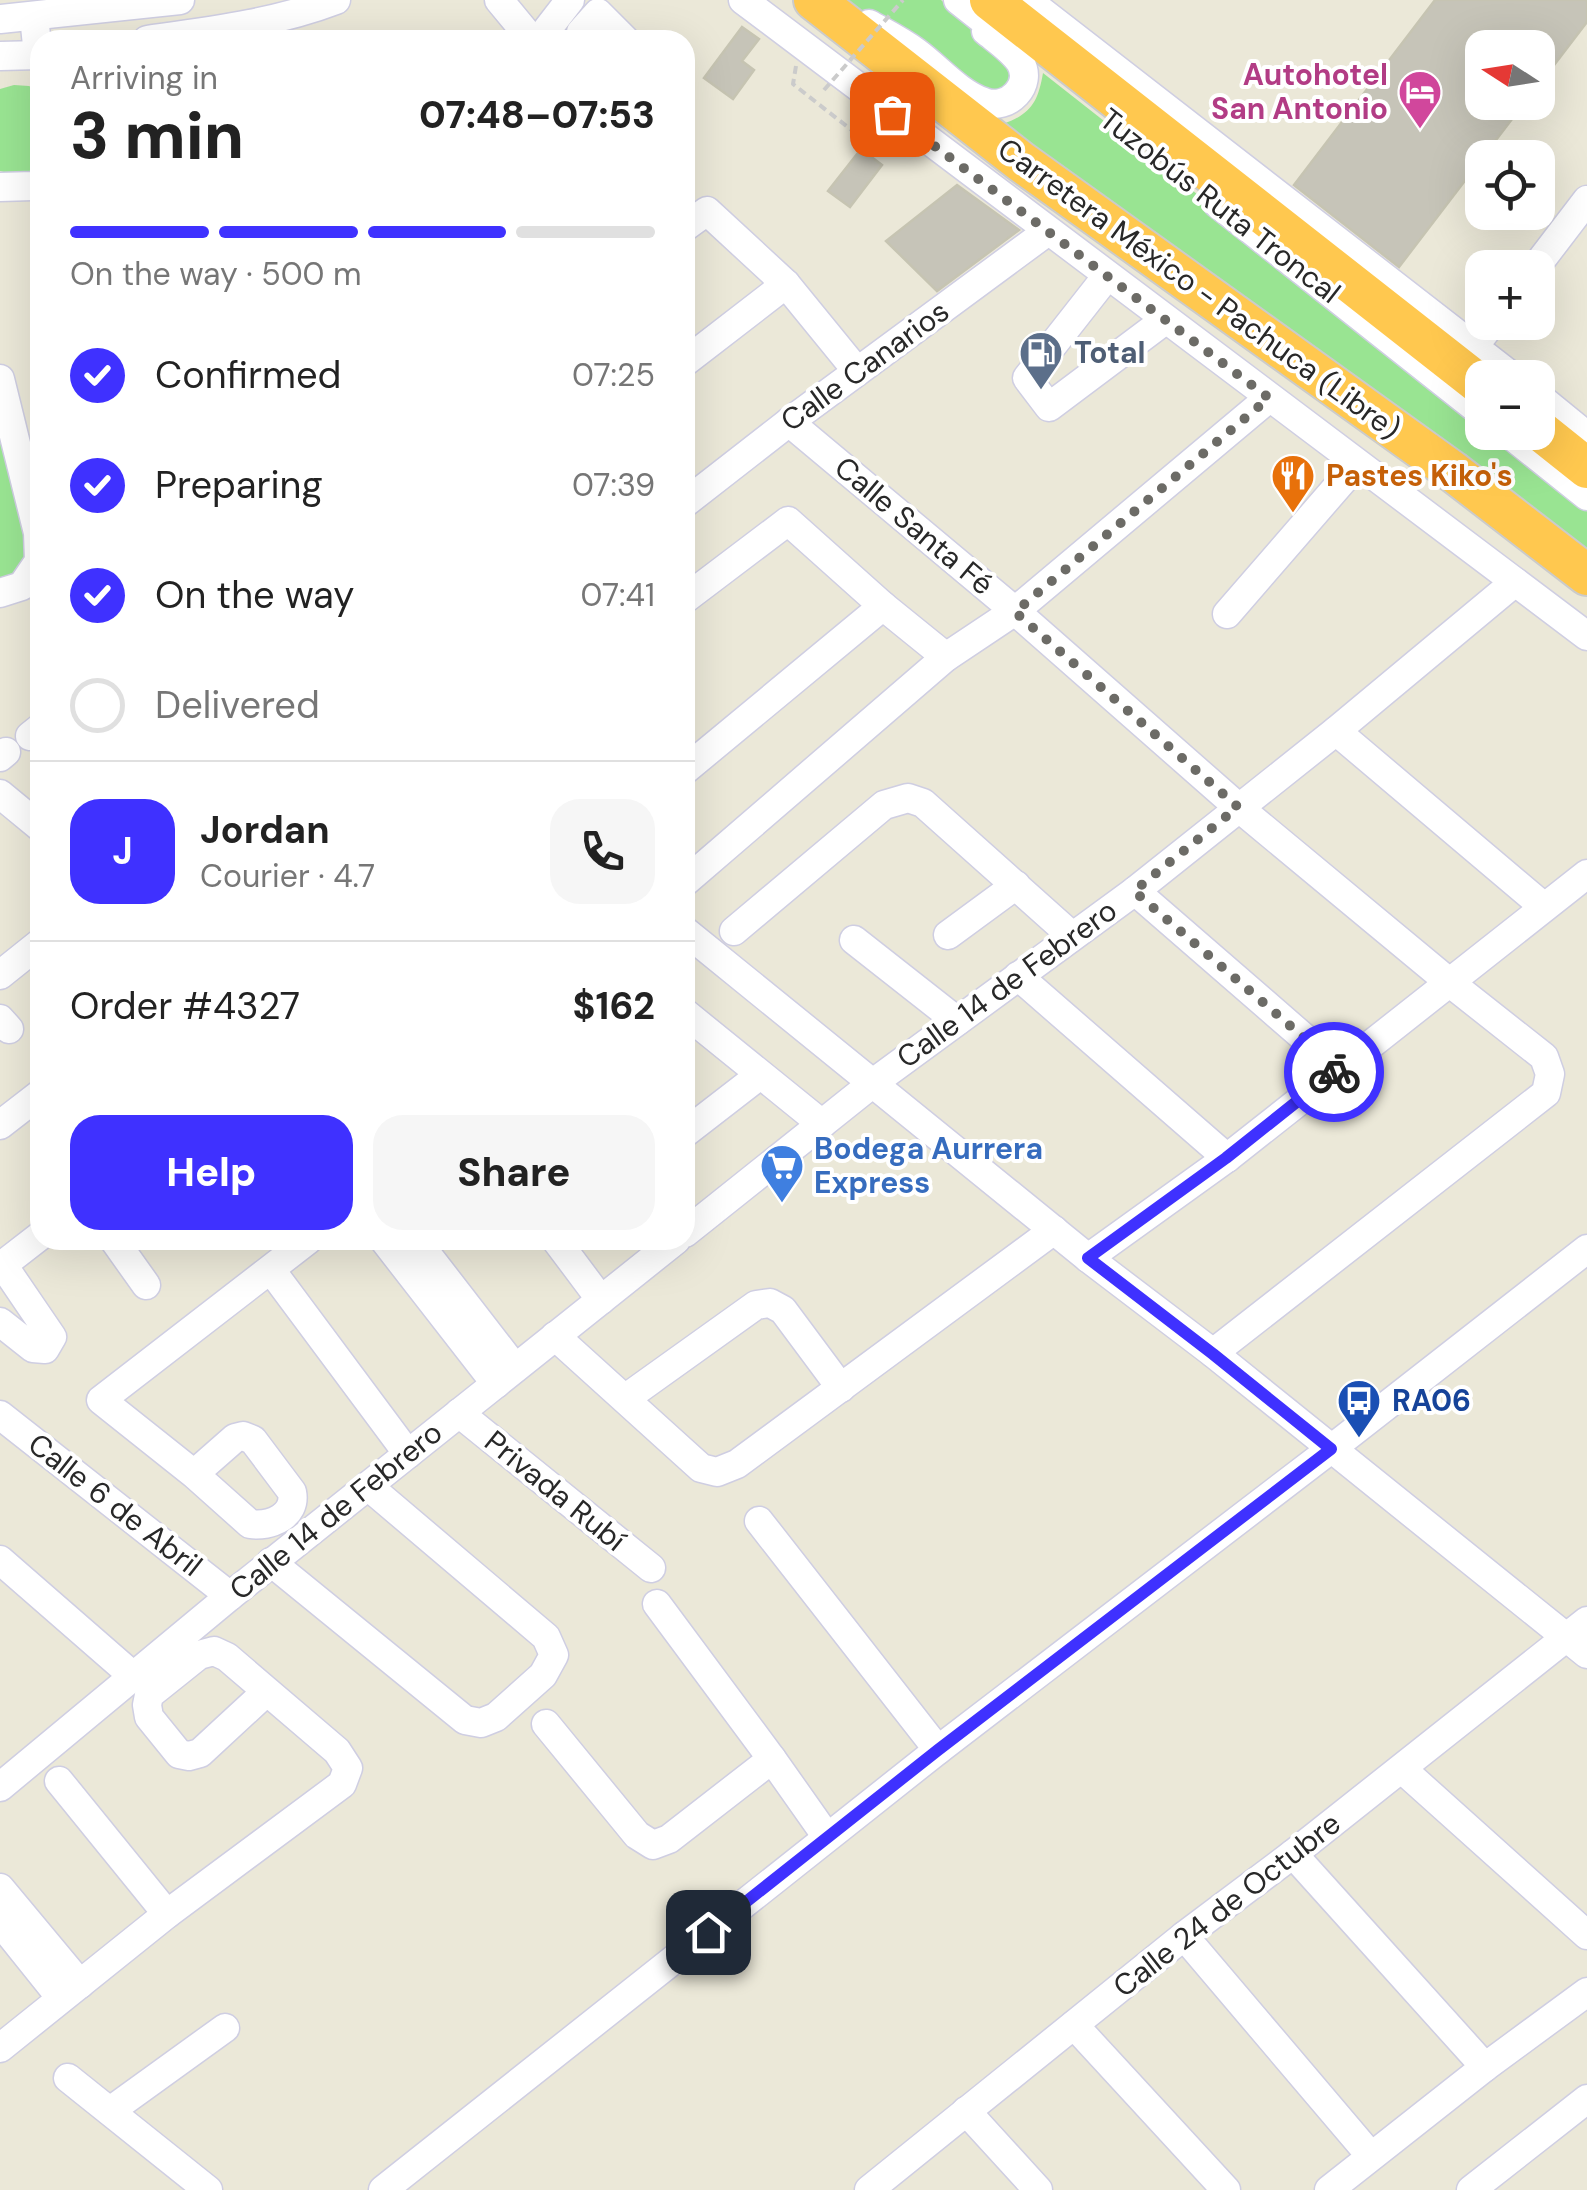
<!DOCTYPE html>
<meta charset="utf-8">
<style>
body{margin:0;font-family:"DM Sans",sans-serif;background:#f6f6f6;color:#222;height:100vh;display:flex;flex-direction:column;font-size:38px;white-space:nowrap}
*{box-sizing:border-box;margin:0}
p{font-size:32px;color:#767676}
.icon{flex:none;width:55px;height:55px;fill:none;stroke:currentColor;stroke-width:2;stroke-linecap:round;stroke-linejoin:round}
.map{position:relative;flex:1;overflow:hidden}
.side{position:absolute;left:30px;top:30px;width:665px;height:1220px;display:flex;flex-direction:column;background:#fff;border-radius:30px;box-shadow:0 10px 40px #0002}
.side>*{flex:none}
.needle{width:65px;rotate:282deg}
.buttons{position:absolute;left:1465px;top:30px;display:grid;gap:20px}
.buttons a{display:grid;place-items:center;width:90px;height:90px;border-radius:20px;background:#fff;box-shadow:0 10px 40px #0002;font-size:50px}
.pin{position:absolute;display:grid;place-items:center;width:85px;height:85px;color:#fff;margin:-42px;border-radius:20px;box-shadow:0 5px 15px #0006}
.courier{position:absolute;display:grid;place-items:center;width:100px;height:100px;margin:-50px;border:8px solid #3f31ff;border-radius:50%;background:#fff;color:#222;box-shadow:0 2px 12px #0007}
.summary em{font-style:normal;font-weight:800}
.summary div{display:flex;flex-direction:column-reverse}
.summary{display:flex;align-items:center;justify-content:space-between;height:170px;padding:0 40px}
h1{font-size:65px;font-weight:800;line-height:75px}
.bar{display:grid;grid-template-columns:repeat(4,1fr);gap:15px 10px;align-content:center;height:120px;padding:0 40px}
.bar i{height:12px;border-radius:8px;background:#e0e0e0}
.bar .current{background:#3f31ff}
.bar p{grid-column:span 4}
.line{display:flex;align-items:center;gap:25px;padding:0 40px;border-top:2px solid #e0e0e0}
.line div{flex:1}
.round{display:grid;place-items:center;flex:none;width:105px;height:105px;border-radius:30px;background:#f6f6f6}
ol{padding:0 40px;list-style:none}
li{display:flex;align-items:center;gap:30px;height:110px}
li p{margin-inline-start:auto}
li .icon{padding:10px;border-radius:50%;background:#3f31ff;color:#fff;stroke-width:4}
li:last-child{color:#767676}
li i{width:55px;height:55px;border:5px solid #e0e0e0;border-radius:50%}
.action{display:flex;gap:20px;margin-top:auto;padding:20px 40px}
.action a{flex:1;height:115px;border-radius:30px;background:#3f31ff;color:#fff;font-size:40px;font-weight:800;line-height:115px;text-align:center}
.action a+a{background:#f6f6f6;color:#222}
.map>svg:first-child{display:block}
</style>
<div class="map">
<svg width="1587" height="2190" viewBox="0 0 1587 2190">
<rect width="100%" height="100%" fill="#ebe8d8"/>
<g fill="#99e492">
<polygon points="844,0 941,0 994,45 1010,64 1010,81 995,94 890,31"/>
<path d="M1043 73 1482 418V432L1500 433 1587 501V554L1003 124C1031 114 1038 102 1043 73Z"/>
<path d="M14 85 29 86 40 91V169C25 175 15 175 0 171V89Z"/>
<polygon points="0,424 30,540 23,567 10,576 0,579"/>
</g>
<g fill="#c6c4b8" stroke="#c6c4b2" stroke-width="2.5">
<polygon points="1435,0 1587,0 1587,22 1538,86 1538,48 1482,48 1482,102 1525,102 1399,267 1294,185"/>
<polygon points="742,27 759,39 742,61 754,70 733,99 704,78"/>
<polygon points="861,149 882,165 850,207 828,191"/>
<polygon points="957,185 1019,230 937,291 886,241"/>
</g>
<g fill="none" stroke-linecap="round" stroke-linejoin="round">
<defs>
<g id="minor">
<polyline points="499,0 532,40"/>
<polyline points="743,0 1587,636"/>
<polyline points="958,0 1006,38"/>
<polyline points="1027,0 1514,378"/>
<polyline points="34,16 38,55 40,57"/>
<polyline points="0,19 180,0"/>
<path d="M869 24C885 33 901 41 916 52 938 68 958 93 984 102 1008 111 1034 85 1020 62 1012 50 997 40 986 31"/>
<path d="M147 40C211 31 276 23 336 0"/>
<polyline points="539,40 570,0"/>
<polyline points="588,40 581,32 598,13 625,40"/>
<polyline points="0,56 40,55"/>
<polyline points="0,187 33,186 40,183"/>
<polyline points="1217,203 1482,413"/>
<polyline points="685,227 707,211 786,284 857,371"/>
<polyline points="1535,268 1587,200"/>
<polyline points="1107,276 1027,378 1049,407 1165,320"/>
<polyline points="1474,346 1493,322"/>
<polyline points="685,362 786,284"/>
<polyline points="0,379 38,533 39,561 22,586 0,593"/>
<polyline points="1538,396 1587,436"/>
<polyline points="789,422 1015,611 1238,807 1449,982 1544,1057 1550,1074 1546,1093 1213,1353"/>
<polyline points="1507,432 1587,496"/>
<polyline points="685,503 789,422 1048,231"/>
<polyline points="685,599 788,521 883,606 946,657"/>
<polyline points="1227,614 1357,464"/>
<polyline points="1336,731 1544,907"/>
<polyline points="30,736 40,728"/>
<polyline points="0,757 6,752"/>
<polyline points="685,770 883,606"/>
<polyline points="0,794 40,827"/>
<polyline points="685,882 946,657 1015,611 1269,398"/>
<polyline points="1135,891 1339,1068"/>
<polyline points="685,931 1088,1258 1213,1353 1587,1654"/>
<polyline points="734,931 884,805 908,798 923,803 1072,936"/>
<polyline points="948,935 1016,885"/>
<polyline points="854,940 957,1021"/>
<polyline points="0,975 40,943"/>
<polyline points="1018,976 1227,1158"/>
<polyline points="685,1013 822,1124"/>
<polyline points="0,1019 9,1029"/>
<polyline points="0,1125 40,1094"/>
<polyline points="685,1133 760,1075"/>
<polyline points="685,1233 873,1083 1135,891 1336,731 1515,582"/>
<polyline points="114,1240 146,1285"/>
<polyline points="384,1240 496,1384"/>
<polyline points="416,1240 515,1368"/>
<polyline points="556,1240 601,1300"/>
<polyline points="1088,1258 1227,1158 1587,874"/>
<polyline points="0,1267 40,1236"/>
<polyline points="271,1270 408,1454"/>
<polyline points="0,1322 33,1348 45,1349 52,1337 3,1265"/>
<polyline points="555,1336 701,1468 717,1472 737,1464 1054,1230"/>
<polyline points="626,1398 756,1305 770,1303 783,1310 841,1388"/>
<polyline points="459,1413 651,1568"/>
<polyline points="0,1415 230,1596"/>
<path d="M194 1474 235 1438 243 1436 253 1440 292 1492C297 1516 270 1527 250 1524L194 1474 101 1400 308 1240"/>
<polyline points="759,1521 938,1750"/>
<polyline points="0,1560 132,1675"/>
<polyline points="271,1562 465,1720 481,1723 496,1717 543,1675 554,1655 546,1637 368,1486"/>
<polyline points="657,1604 772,1759 827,1837"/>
<polyline points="546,1724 637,1835 653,1845 669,1839 772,1759"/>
<polyline points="1402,1769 1587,1935"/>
<polyline points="59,1781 167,1914"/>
<polyline points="0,1787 230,1596 676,1240"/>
<polyline points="1293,1854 1485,2067"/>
<polyline points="0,1888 80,1984"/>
<polyline points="0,1922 61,1998"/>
<polyline points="1184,1936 1370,2155"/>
<polyline points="1074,2025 1226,2190"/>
<polyline points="0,2048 167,1914 342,1784 348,1768 337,1751 227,1657 214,1651 199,1655 149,1695 147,1705 149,1717 179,1754 189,1756 200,1753 266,1692"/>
<polyline points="68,2078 208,2190"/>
<polyline points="110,2111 225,2028"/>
<polyline points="966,2111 1038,2190"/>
<polyline points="383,2190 938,1750 1331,1449 1587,1249"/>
<polyline points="869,2190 1184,1936 1293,1854 1587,1621"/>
<polyline points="1329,2190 1485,2067 1587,1992"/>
<polyline points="1471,2190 1587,2099"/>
</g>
<g id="highway">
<polyline points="814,0 1020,161 1452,471 1587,575"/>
<polyline points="990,0 1482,386"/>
<polyline points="1538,429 1587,468"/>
</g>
</defs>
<use href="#minor" stroke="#cfcee2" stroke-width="31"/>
<use href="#highway" stroke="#cbcbcb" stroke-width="44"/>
<polyline stroke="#cbcbcb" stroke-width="4" stroke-dasharray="8 5" stroke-linecap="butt" points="796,66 793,84 868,143 875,130"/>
<use href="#minor" stroke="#fff" stroke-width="28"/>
<use href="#highway" stroke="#ffc84f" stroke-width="40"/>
<polyline stroke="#cbcbcb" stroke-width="4" stroke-dasharray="8 5" stroke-linecap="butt" points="824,90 903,0"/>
</g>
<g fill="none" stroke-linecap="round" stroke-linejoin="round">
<polyline stroke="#6c6b66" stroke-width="10" stroke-dasharray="0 18" points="892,114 1269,398 1015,612 1238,807 1134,891 1339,1068 1334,1072"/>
<polyline stroke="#3f31ff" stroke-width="12" points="708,1932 938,1750 1331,1449 1213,1354 1088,1258 1226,1158 1334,1072"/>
</g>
<defs>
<symbol id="hotel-pin" viewBox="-11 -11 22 30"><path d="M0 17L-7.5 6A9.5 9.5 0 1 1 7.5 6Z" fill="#d1479c" stroke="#fff"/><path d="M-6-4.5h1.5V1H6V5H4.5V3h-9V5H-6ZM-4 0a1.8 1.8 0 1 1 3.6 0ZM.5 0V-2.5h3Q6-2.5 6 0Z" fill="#fff"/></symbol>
<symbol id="fuel-pin" viewBox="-11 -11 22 30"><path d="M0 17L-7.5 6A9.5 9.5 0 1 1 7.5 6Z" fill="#5c6f8a" stroke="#fff"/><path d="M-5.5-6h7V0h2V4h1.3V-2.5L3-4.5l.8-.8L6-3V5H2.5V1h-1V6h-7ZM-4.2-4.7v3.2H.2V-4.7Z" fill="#fff"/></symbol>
<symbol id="restaurant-pin" viewBox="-11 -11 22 30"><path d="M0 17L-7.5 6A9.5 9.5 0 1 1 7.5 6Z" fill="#e8710a" stroke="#fff"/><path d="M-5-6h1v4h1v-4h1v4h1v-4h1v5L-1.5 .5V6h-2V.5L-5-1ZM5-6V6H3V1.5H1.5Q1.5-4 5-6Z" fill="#fff"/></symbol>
<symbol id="supermarket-pin" viewBox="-11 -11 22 30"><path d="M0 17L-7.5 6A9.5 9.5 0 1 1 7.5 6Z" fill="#3f7fe0" stroke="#fff"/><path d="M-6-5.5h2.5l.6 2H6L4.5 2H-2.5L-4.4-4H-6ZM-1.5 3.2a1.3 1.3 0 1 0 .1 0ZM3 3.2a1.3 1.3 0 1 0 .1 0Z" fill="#fff"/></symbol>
<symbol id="bus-pin" viewBox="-11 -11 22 30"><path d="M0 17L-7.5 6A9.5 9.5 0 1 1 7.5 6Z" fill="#1a4fb4" stroke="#fff"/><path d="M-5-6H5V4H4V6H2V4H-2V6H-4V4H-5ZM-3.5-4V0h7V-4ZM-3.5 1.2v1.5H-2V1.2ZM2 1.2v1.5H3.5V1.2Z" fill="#fff"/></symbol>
</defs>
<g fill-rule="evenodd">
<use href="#hotel-pin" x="1395" y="67" width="50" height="68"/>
<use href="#fuel-pin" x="1016" y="328" width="50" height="68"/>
<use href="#restaurant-pin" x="1268" y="451" width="50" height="68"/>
<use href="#supermarket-pin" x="757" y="1141" width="50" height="68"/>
<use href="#bus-pin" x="1334" y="1376" width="50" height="68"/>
</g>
<g text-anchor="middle" stroke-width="8" stroke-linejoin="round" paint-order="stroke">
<g font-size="30" font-weight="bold" fill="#b23c85" stroke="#fff" text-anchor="end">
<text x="1388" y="85">Autohotel<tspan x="1388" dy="34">San Antonio</tspan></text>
</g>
<g font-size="30" fill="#282828" stroke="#fff">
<text transform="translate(1220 206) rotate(38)" y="10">Tuzobús Ruta Troncal</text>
<text transform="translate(1199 289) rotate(36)" y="10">Carretera México - Pachuca (Libre)</text>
<text transform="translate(865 366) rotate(-36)" y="10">Calle Canarios</text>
<text transform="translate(914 526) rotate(40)" y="10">Calle Santa Fé</text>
<text transform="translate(1007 984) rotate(-36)" y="10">Calle 14 de Febrero</text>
<text transform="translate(555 1491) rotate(39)" y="10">Privada Rubí</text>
<text transform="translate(115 1505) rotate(38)" y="10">Calle 6 de Abril</text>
<text transform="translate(336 1511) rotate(-39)" y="10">Calle 14 de Febrero</text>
<text transform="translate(1227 1905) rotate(-38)" y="10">Calle 24 de Octubre</text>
</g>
<g font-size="30" font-weight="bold" fill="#4e5e75" stroke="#fff" text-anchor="start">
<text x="1074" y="363">Total</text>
</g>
<g font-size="30" font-weight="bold" fill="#c56008" stroke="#fff" text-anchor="start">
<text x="1326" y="486">Pastes Kiko's</text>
</g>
<g font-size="30" font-weight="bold" fill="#366cbe" stroke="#fff" text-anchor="start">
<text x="814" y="1159">Bodega Aurrera<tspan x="814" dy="34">Express</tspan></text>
</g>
<g font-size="30" font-weight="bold" fill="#164399" stroke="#fff" text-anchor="start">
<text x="1392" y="1411">RA06</text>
</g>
</g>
</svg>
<div class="buttons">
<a><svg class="needle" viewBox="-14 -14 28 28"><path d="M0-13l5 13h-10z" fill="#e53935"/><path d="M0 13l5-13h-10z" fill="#767676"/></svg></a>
<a><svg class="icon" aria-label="locate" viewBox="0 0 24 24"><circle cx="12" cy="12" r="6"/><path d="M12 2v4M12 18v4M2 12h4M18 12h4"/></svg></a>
<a>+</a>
<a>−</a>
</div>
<div class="pin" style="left:892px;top:114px;background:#ea580c"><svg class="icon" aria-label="bag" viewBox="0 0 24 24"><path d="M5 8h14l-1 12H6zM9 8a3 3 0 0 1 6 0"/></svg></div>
<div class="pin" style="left:708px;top:1932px;background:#1f2937"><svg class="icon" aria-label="home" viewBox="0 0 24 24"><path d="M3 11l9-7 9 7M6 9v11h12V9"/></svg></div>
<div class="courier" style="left:1334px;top:1072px"><svg class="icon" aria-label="bike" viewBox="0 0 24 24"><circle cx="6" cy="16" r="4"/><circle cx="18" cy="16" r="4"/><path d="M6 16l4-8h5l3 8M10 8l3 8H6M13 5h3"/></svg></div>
<section class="side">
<div class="summary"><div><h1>3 min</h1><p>Arriving in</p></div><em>07:48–07:53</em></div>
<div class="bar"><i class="current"></i><i class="current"></i><i class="current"></i><i></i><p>On the way · 500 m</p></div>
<ol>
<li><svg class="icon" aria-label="check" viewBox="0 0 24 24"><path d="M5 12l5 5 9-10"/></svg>Confirmed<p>07:25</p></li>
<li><svg class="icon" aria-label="check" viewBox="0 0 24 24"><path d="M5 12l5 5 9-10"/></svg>Preparing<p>07:39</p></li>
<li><svg class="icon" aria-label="check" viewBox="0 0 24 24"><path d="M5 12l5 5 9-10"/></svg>On the way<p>07:41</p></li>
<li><i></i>Delivered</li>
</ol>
<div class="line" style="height:180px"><b class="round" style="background:#3f31ff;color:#fff">J</b><div><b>Jordan</b><p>Courier · 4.7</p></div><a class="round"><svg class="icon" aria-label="phone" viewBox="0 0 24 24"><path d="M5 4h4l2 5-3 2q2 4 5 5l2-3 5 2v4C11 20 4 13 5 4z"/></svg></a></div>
<div class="line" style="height:130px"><div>Order #4327</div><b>$162</b></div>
<div class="action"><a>Help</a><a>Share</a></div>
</section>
</div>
